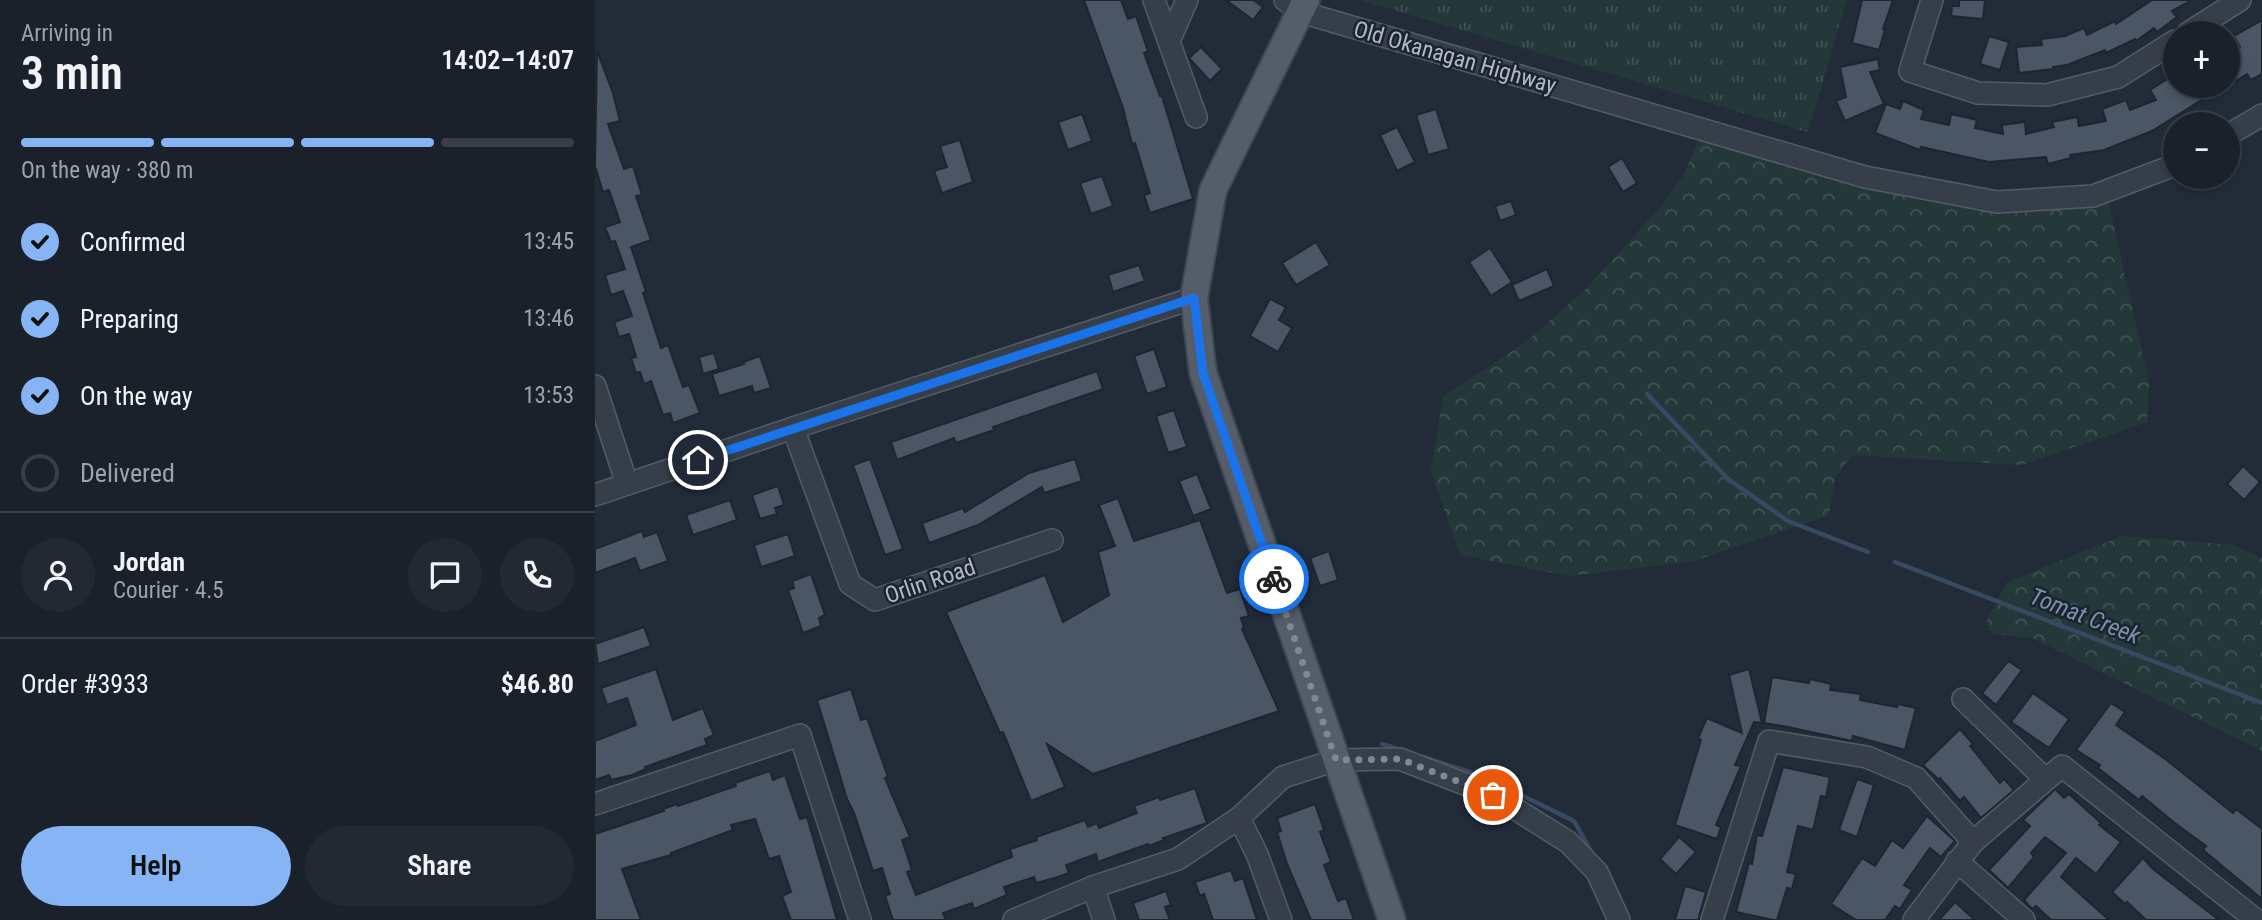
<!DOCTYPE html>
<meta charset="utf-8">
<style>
body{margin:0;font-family:"Roboto Condensed",sans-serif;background:#232933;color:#f1f3f6;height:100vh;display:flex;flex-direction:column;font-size:26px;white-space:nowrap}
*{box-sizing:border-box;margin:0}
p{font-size:23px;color:#9fa3a9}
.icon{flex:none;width:38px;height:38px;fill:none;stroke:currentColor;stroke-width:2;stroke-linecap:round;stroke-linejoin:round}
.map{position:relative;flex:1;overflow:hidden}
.drawer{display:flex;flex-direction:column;background:#1a212b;width:595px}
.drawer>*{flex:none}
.buttons{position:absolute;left:1568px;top:21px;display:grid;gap:14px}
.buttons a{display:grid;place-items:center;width:77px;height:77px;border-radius:50%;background:#1a212b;box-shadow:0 4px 10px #0003,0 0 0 2px #383e47;font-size:35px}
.pin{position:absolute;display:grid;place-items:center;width:60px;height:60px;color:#fff;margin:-30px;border:4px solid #fff;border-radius:50%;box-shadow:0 2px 7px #0007}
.courier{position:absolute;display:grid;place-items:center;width:70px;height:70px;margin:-35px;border:5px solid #1a73e8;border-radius:50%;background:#fff;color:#222;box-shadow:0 2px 9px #0007}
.summary em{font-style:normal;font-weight:600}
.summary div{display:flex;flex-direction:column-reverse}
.summary{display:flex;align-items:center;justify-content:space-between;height:119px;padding:0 21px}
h1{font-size:46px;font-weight:600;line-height:52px}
.bar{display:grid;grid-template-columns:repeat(4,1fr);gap:10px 7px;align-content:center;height:84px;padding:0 21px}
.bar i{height:9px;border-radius:5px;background:#383e47}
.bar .on{background:#87b4f4}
.bar p{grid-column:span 4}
.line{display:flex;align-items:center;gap:18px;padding:0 21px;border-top:2px solid #383e47}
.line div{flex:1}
.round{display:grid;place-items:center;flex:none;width:74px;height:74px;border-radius:37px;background:#232933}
ol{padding:0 21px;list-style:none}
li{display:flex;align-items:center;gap:21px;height:77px}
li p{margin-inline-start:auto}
li .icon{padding:7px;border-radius:50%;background:#87b4f4;color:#111;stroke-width:4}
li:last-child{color:#9fa3a9}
li i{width:38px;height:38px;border:4px solid #383e47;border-radius:50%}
.button{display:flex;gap:14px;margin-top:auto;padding:14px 21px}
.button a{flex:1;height:80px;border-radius:42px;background:#87b4f4;color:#111;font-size:28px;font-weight:600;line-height:80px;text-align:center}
.button a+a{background:#232933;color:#f1f3f6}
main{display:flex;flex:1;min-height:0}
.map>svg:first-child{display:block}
</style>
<main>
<section class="drawer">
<div class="summary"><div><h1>3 min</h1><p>Arriving in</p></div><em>14:02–14:07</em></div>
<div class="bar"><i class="on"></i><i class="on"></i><i class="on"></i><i></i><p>On the way · 380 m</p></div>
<ol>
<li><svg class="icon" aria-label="check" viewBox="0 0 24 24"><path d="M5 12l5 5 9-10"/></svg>Confirmed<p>13:45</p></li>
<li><svg class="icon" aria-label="check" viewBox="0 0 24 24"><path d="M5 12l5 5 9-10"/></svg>Preparing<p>13:46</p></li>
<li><svg class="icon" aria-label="check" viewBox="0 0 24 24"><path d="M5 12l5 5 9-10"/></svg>On the way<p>13:53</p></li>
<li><i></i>Delivered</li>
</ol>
<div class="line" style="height:126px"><a class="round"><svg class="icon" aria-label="person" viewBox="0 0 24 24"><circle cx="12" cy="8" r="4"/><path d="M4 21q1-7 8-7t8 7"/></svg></a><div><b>Jordan</b><p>Courier · 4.5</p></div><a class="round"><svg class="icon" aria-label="chat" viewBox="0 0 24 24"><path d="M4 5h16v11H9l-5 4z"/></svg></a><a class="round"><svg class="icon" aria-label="phone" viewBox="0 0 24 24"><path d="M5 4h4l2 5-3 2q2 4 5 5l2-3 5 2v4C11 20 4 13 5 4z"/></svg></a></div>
<div class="line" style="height:91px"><div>Order #3933</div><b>$46.80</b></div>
<div class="button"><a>Help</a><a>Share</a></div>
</section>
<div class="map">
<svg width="1667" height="920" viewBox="0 0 1667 920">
<defs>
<pattern id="forest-crowns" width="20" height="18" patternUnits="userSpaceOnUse" patternTransform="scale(1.75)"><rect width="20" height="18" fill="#24383a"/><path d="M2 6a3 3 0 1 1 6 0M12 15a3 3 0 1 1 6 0" fill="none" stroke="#415355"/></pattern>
<pattern id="park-tufts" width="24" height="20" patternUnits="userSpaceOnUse" patternTransform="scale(1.75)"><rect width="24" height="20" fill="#24383a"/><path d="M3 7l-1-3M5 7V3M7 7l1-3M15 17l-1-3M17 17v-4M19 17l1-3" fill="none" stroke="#415355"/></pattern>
</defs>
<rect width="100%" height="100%" fill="#222c39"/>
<g fill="url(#forest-crowns)">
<polygon points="1108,129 1344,188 1456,197 1510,187 1554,382 1552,422 1427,465 1257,455 1240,478 1234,515 1099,561 973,576 865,555 836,471 848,397 932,341 992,288 1067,205 1089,174"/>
<polygon points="1527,536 1639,545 1667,558 1667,751 1437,638 1399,634 1390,624 1412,582"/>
</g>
<polygon fill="url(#park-tufts)" points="765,0 1252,0 1213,132"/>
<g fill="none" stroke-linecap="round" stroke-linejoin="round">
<g stroke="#384a62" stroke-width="4.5">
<polyline points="1052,394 1133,479 1193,521 1273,552"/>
<polyline points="1300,562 1667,703"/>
<polyline points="787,744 806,750"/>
<polyline points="828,757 887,776 979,821 997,853"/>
</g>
</g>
<g fill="#4a5665" stroke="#1d2530" stroke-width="2">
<polygon points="489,0 526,0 533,19 541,16 553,51 549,53 565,96 567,96 598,199 555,213 549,195 555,193 540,143 537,144 528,108"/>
<polygon points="631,0 658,0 668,7 658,20"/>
<polygon points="1267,0 1298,0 1288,29 1290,30 1284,50 1257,43"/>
<polygon points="1364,0 1390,0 1388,19 1356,16 1357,6 1364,6"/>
<polygon points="1557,0 1597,0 1577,11 1582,17 1562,32 1559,28 1541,41 1540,39 1511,53 1510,50 1472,65 1458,67 1458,69 1424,73 1421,47 1447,45 1446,39 1470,36 1489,28 1492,35 1520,21 1521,24"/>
<polygon points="1667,20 1667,74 1656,80 1652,74 1633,86 1633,54 1645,47 1639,36"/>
<polygon points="1394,36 1414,42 1405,70 1385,64"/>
<polygon points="606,47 627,69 615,81 594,58"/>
<polygon points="2,51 18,93 25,121 13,124 29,169 38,166 47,195 41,196 56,240 36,247 51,292 48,293 66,348 73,345 88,387 94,385 105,413 78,423 75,413 68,415 56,381 49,384 45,372 41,373 36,358 41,357 34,334 24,337 19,322 37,316 28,291 16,295 10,275 30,269 20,241 16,242 10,227 25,222 14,190 8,192 0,166"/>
<polygon points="1283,59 1285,70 1275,72 1289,104 1250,121 1241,101 1251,97 1245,67"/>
<polygon points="1574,78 1579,86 1629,86 1557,131 1509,150 1475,155 1476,158 1453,164 1451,157 1394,162 1326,147 1325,150 1280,133 1291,104 1305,109 1308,101 1329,110 1326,119 1354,125 1356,114 1382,120 1380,128 1408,134 1407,125 1430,122 1431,134 1459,127 1457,122 1482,117 1484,126 1511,121 1507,109 1531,100 1535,110 1561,100 1555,90"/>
<polygon points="841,109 854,149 833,155 821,115"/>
<polygon points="487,114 497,141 473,150 463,122"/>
<polygon points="802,127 820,162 802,171 785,135"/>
<polygon points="365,140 378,182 347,193 339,171 352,167 345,146"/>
<polygon points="1027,158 1042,183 1028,192 1013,167"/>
<polygon points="507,176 518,206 496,214 485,183"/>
<polygon points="916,201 921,215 905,221 900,206"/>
<polygon points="721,242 735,265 701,285 687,263"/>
<polygon points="895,248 917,282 896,296 874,262"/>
<polygon points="544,265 550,281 518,292 513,275"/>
<polygon points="952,269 959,286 924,301 917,285"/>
<polygon points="675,299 691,307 684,320 697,328 683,352 655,336"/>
<polygon points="559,349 572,387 552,394 539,356"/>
<polygon points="119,353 124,369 108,374 104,357"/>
<polygon points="165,356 176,388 159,393 157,386 124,396 117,374 149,364 148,362"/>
<polygon points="502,371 508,389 398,427 399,430 361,443 359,438 302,460 296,442"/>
<polygon points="579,410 592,447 573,453 561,416"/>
<polygon points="275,459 308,549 290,555 258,465"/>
<polygon points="480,459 487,481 449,493 447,487 383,525 334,543 327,523 368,508 370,512 434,473"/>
<polygon points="1648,466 1665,482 1649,500 1632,484"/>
<polygon points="602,474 616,509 598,516 584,481"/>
<polygon points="183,486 189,505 180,508 182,514 165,519 157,495"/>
<polygon points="523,498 539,541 605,520 632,593 645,589 654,616 646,618 649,628 647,629 684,711 498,774 452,744 470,787 436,801 408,732 405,733 351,612 450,575 468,622 514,595 503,552 520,546 504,505"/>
<polygon points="135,500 142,520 98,535 91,515"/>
<polygon points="47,531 49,537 62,532 73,561 45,571 40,558 0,573 0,549"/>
<polygon points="193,534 200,556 166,567 159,545"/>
<polygon points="734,551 743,580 725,586 715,558"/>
<polygon points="216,574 230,615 224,618 226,626 208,633 193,590 199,588 197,581"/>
<polygon points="49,627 56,646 3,664 0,644"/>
<polygon points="1413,661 1427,670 1401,705 1387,693"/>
<polygon points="61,669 78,720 108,708 119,735 110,739 112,745 50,767 51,769 37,775 16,780 14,775 0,780 0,741 41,725 32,698 12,705 6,688"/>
<polygon points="1154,669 1167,723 1159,722 1140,765 1146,766 1121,825 1126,827 1122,839 1080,825 1106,740 1103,738 1112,718 1147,733 1134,675"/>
<polygon points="1177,677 1214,683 1215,679 1236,684 1235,690 1266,694 1265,700 1302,707 1303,704 1321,708 1310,750 1258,736 1257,741 1193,727 1169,723"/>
<polygon points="256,689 266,720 272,718 293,777 290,778 315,837 307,840 317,870 312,872 321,895 417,857 415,849 442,840 441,837 490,820 493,827 502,823 504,828 542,813 539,806 564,797 565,800 600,788 612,823 568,838 569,840 554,846 553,844 503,862 501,854 471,865 474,873 460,878 441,883 439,877 409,887 412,895 379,909 377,903 348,913 351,920 298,920 290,896 295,894 287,868 278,871 259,813 252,799 222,700"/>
<polygon points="1438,693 1474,719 1454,748 1416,722"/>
<polygon points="1516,703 1530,712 1521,725 1569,758 1638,813 1641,809 1667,829 1667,899 1608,850 1611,846 1581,824 1547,796 1544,800 1503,768 1505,765 1481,750"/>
<polygon points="1365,729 1378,744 1375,746 1405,783 1409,779 1419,790 1386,818 1369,797 1365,801 1345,778 1343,779 1328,765"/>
<polygon points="1188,767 1235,777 1231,797 1226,796 1218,830 1203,826 1192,872 1201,874 1197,889 1192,888 1182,920 1178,920 1141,912 1154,863 1157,864 1162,835 1167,836"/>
<polygon points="175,771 178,780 190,775 205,819 212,817 242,920 196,920 187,896 196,892 184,856 174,859 160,819 136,825 138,830 76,853 76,855 27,869 46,920 0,920 0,834 69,811 68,809 82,804 83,806 141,786 140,783"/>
<polygon points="1262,779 1279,785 1262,837 1244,830"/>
<polygon points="1460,789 1469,798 1474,794 1506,823 1504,825 1526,842 1501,874 1481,858 1466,877 1514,920 1456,920 1441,906 1437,909 1429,900 1471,853 1450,837 1436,853 1439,857 1413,888 1394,870 1435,826 1428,820"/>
<polygon points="720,804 729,830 725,832 736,862 729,865 743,901 751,898 759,920 716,920 692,864 682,832 686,831 682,818"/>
<polygon points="1332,816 1360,841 1346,857 1335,848 1309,885 1317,890 1305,909 1300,906 1290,920 1261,920 1236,904 1267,858 1280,866 1297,840 1308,848"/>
<polygon points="1084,837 1101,852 1081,874 1065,859"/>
<polygon points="1548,858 1558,869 1624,920 1551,920 1532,902 1530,904 1517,892"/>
<polygon points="636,870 640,881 648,878 662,920 618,920 609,894 605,896 600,882"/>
<polygon points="1090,886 1111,892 1103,920 1080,920"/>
<polygon points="571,891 576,905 570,907 575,920 544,920 538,903"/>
<polygon points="1360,902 1380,920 1344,920"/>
</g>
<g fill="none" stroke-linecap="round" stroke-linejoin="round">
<defs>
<g id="minor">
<polyline points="559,0 601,117"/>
<polyline points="690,0 706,12 1270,177 1402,202 1498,196 1580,165"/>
<polyline points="1337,0 1315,71 1383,93 1452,95 1523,77 1580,41"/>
<polyline points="1593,33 1645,0"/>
<polyline points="574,41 592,0"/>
<polyline points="1633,135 1667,115"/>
<polyline points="0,386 32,484"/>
<polyline points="198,428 255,584 280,600 457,540"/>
<polyline points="0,495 198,428 599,298"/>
<polyline points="1368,699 1450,779"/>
<polyline points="0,804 205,735 265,920"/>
<polyline points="644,818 662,854 686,920"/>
<polyline points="1378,842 1467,766 1661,920"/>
<polyline points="1362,861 1429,920"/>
<polyline points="498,887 509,920"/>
<polyline points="419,920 498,887 583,859 644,818 688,777 741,760 805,759 898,795 973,842 1002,872 1024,920"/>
<polyline points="1117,920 1174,741 1272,757 1321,778 1378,842 1319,920"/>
</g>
<polyline id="major" points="711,0 618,190 599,298 608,373 797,920"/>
</defs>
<use href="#minor" stroke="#545c67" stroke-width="24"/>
<use href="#major" stroke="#3f4752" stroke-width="30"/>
<use href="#minor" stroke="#363e49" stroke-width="21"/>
<use href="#major" stroke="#545d69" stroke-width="26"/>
</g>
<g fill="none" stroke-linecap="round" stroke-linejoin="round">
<polyline stroke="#7f8894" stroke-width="7" stroke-dasharray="0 12.6" points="679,579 741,760 805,759 898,795"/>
<polyline stroke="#1a73e8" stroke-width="9" points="103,460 599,298 608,373 679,579"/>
</g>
<g text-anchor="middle" stroke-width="5" stroke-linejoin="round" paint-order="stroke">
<g font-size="23" fill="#b1b9c5" stroke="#1b232e">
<text transform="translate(860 57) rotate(16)" y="8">Old Okanagan Highway</text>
<text transform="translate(335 581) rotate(-19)" y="8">Orlin Road</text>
</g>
<g font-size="24" font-style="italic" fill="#7a90ac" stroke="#1b232e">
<text transform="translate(1490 616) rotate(21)" y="8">Tomat Creek</text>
</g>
</g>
</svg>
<div class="buttons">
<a>+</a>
<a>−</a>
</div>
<div class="pin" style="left:898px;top:795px;background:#ea580c"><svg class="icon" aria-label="bag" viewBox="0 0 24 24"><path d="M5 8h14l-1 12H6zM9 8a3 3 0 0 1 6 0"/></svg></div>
<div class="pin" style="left:103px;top:460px;background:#1f2937"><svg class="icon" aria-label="home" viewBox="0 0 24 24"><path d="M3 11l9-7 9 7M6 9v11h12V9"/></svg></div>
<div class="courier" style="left:679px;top:579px"><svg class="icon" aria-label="bike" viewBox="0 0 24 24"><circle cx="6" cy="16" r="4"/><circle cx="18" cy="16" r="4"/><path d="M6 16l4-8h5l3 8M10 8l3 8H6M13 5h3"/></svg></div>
</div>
</main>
